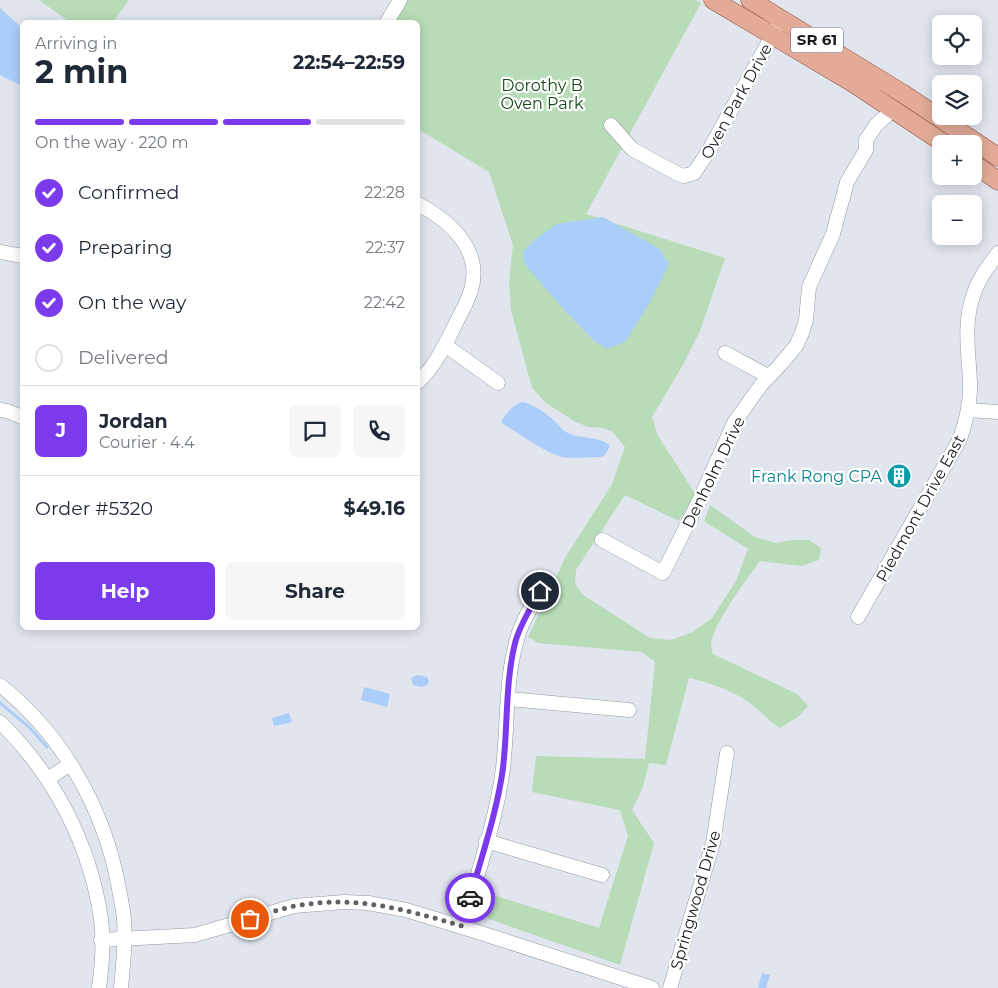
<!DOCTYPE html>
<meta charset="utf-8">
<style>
body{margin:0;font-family:Montserrat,sans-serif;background:#f6f6f7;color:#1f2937;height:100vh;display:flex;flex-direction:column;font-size:19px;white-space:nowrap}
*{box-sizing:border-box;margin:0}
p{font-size:16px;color:#747a83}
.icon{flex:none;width:28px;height:28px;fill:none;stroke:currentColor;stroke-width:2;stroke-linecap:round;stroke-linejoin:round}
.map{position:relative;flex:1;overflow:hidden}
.sheet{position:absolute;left:20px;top:20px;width:400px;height:610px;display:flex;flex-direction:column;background:#fff;border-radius:8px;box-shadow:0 2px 12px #0003}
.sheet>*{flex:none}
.controls{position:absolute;left:932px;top:15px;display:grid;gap:10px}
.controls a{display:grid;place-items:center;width:50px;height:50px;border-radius:8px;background:#fff;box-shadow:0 2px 12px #0003;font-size:25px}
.pin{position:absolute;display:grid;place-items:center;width:42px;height:42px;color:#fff;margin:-21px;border:2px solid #fff;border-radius:50%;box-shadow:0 1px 5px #0007}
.courier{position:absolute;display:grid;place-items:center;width:50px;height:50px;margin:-25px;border:4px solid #7c3aed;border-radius:50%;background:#fff;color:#222;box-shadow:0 1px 6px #0007}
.summary em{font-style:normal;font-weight:700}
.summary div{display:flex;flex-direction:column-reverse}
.summary{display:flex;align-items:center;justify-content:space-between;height:85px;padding:0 15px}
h1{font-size:32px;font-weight:700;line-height:38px}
.bar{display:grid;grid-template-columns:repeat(4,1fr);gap:8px 5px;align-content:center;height:60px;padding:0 15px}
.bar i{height:6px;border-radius:4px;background:#e0e1e3}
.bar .current{background:#7c3aed}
.bar p{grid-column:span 4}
.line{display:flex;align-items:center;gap:12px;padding:0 15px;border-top:1px solid #e0e1e3}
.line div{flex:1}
.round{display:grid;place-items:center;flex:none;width:52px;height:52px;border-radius:8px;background:#f6f6f7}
ol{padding:0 15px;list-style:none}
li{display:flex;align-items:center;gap:15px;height:55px}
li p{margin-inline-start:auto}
li .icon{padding:5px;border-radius:50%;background:#7c3aed;color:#fff;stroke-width:4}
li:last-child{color:#747a83}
li i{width:28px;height:28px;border:2px solid #e0e1e3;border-radius:50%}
.primary-button{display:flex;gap:10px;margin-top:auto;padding:10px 15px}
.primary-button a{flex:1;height:58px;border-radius:8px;background:#7c3aed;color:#fff;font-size:20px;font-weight:700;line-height:58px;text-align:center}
.primary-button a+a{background:#f6f6f7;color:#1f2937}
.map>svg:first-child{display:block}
</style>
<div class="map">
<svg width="998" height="988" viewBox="0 0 998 988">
<rect width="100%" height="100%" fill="#e0e5ee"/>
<g fill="#b8dcb7">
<polygon points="39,0 129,0 113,22 70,22"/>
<path d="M407 0H696L701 3 586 214 725 258 700 331 684 363 652 417 658 436 696 495 679 521 625 495 576 570 575 584 583 595 650 638 671 640 693 632 712 618 736 581 748 549 704 521 710 505 755 537 776 543 792 540H809L821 548 819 560 801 566 760 561C748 577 710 628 711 646 711 649 713 651 713 654L797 694 808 706 798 717 780 728C769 721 760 711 750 703 733 691 709 682 689 678L666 765 649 763 643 787 632 810 654 843 620 965 489 919 481 907 484 898 493 895 599 928 628 836 620 810 532 792 536 756 645 759 655 662 642 652 538 643 528 637 565 558 612 484 625 447 613 432 604 428 588 427 574 421 546 403 532 388 511 310 509 282 513 245 489 172 418 129V22H393Z"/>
</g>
<g fill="#abcdf9">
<polygon points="0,8 22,28 22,86 0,75"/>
<polygon points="603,217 660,249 669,264 649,304 625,342 607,349 594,341 564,310 525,264 522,253 532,242 556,224"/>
<path d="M522 402C533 403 550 416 558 424 560 427 563 430 566 432 579 440 599 435 610 446L605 455 601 457C592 457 570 459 562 457 545 453 518 433 503 424L501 421C507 413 512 405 522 402Z"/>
<polygon points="417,675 427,677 429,681 428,684 422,687 413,685 411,678"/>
<polygon points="364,687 390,694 387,707 361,700"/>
<polygon points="289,713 292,722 274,726 272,718"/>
<polygon points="762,973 770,975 766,988 758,988"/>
</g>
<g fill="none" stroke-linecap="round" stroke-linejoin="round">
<polyline stroke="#abcdf9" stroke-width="3" points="0,703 29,727 47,747"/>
<defs>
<g id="minor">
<polyline points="387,22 400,0"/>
<polyline points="611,125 632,149 678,174 684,176 694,173 708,152 782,18"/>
<path d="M418 204C450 221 483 250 471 290 467 304 459 316 453 329 444 347 433 369 418 382"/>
<polyline points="0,252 22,256"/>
<polyline points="445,345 498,383"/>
<polyline points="725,353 768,376"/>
<polyline points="0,410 7,411 22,417"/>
<polyline points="968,410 998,412"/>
<polyline points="602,540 663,573 699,501 734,423 761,385 780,365 796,346 802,333 806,320 809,287 833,234 847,182 866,150 866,140 876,125 887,115"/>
<path d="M858 617 960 439C966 421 971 402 970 383 969 353 963 326 973 296 978 279 988 267 998 253"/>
<path d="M0 685C63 735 105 810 119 889 121 899 123 909 124 919 126 942 123 965 121 988"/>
<polyline points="509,699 629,710"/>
<path d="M0 722C54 775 90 844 101 919 104 941 102 966 99 988"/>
<polyline points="48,779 70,764"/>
<polyline points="486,841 602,875"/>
<path d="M462 927C477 875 496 822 503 768 508 726 505 684 516 643 520 624 531 608 540 591"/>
<polyline points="101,940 195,935 294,906 344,902 368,903 406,910 462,927 652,988"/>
<polyline points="670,988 713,843 727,753"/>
</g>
<g id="major">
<polyline points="713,0 853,83 945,144"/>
<polyline points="750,0 902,93 998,157"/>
<polyline points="974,164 998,181"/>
</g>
</defs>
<use href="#minor" stroke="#949aa2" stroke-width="15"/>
<use href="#major" stroke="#8f5440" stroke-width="19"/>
<use href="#minor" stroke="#fff" stroke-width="14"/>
<use href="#major" stroke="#e2aa97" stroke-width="18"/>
</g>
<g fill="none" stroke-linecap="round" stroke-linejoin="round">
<path stroke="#5f6267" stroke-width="5" stroke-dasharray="0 9" d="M250 919C265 914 280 909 295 906 357 895 403 909 462 926L470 898"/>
<path stroke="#7c3aed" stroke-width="6" d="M470 898C482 855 497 812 503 768 508 726 505 684 515 643 520 624 531 608 540 591"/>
</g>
<defs>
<symbol id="building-disc" viewBox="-11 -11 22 22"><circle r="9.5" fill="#0f9aa8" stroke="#fff"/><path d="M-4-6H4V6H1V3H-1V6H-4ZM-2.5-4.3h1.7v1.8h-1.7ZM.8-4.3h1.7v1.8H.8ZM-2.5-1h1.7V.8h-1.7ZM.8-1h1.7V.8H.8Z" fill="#fff"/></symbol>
</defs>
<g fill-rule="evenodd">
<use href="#building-disc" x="885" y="462" width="28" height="28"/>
</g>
<g text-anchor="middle" stroke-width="4.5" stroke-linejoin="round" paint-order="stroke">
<rect fill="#fff" stroke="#5e5f62" stroke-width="1" x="791" y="27.5" width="52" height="25" rx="4"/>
<g font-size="15" font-weight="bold" fill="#191b1e">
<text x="817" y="45">SR 61</text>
</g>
<g font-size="16" fill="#154918" stroke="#fff">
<text x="542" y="91">Dorothy B<tspan x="542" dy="18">Oven Park</tspan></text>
</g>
<g font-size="16" fill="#191b1e" stroke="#fff">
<text transform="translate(736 101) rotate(-61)" y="6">Oven Park Drive</text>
<text transform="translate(713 472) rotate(-64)" y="6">Denholm Drive</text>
<text transform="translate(920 508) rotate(-61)" y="6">Piedmont Drive East</text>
<text transform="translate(695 900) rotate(-74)" y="6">Springwood Drive</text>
</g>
<g font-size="16" fill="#0d838f" stroke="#fff" text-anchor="end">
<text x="882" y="482">Frank Rong CPA</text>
</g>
</g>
</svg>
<div class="controls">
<a><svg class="icon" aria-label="locate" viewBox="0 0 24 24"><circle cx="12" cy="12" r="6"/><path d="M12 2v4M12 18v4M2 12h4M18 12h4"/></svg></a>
<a><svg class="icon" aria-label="layers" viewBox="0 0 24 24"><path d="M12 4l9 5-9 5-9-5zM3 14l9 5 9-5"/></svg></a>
<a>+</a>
<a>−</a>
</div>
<div class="pin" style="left:250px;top:919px;background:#ea580c"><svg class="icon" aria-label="bag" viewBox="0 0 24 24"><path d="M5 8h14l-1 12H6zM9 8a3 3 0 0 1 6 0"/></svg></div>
<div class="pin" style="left:540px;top:591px;background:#1f2937"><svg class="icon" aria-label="home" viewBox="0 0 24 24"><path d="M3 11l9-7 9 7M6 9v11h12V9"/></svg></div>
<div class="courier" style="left:470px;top:898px"><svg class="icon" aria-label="car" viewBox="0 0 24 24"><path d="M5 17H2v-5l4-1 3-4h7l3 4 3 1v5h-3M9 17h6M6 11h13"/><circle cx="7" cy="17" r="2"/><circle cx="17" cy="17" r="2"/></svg></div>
<section class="sheet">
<div class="summary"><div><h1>2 min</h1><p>Arriving in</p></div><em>22:54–22:59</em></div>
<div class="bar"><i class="current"></i><i class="current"></i><i class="current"></i><i></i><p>On the way · 220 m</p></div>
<ol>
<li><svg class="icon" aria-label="check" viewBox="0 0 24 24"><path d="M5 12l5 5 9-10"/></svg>Confirmed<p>22:28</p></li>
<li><svg class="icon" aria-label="check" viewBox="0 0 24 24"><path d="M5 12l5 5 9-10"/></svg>Preparing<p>22:37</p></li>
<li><svg class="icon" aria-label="check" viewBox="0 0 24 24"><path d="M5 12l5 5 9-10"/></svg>On the way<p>22:42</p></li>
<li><i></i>Delivered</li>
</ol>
<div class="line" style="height:90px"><b class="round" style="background:#7c3aed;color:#fff">J</b><div><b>Jordan</b><p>Courier · 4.4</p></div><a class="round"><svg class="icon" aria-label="chat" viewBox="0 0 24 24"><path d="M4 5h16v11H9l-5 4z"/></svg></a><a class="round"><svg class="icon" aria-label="phone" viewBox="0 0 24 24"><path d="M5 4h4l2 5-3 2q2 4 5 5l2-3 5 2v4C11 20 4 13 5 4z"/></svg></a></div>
<div class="line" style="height:65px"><div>Order #5320</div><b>$49.16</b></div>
<div class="primary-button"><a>Help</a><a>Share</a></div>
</section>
</div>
